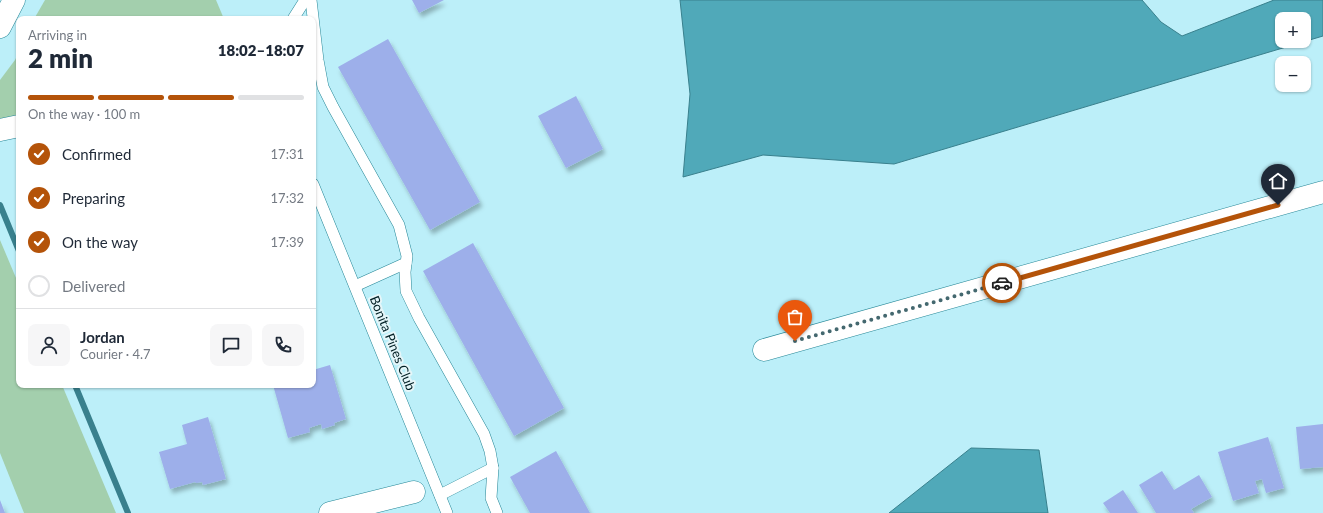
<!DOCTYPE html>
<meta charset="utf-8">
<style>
body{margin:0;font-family:Lato,sans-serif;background:#f6f6f7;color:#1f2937;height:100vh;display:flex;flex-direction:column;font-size:15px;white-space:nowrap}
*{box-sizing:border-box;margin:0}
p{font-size:13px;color:#747a83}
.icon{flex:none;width:22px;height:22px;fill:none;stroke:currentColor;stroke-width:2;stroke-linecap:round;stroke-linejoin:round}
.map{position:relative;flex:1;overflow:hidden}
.sheet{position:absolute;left:16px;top:16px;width:300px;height:372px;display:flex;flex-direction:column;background:#fff;border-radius:8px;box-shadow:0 1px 3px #0004}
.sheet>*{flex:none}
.tools{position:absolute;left:1275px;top:12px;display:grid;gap:8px}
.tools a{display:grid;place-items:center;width:36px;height:36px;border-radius:8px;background:#fff;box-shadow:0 1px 3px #0004;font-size:20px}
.pin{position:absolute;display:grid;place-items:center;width:34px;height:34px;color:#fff;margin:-41px -17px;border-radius:50% 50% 50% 0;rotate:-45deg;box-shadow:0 0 4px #0007}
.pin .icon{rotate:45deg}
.courier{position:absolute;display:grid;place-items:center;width:40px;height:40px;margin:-20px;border:3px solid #b45309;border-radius:50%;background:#fff;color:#222;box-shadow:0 1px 5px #0007}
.overview em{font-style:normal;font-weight:800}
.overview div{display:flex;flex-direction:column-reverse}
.overview{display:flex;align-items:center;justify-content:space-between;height:68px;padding:0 12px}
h1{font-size:26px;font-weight:800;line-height:30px}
.bar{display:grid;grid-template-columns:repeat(4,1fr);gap:6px 4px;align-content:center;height:48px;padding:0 12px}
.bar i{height:5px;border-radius:3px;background:#e0e1e3}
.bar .on{background:#b45309}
.bar p{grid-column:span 4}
.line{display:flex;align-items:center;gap:10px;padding:0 12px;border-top:1px solid #e0e1e3}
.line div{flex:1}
.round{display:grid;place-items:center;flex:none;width:42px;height:42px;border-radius:8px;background:#f6f6f7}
ol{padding:0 12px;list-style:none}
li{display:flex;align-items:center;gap:12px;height:44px}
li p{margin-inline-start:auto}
li .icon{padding:4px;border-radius:50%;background:#b45309;color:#fff;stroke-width:4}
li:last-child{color:#747a83}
li i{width:22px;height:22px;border:2px solid #e0e1e3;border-radius:50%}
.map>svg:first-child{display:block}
</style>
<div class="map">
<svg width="1323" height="513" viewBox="0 0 1323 513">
<defs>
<filter id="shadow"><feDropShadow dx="2.5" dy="4.5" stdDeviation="2" flood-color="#0004"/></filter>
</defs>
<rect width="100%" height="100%" fill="#bceff9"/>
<g fill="#a3cfad">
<polygon points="45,0 216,0 224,19 34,19"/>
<polygon points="19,52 19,116 0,121 0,80 15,60"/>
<polygon points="0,240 19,285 19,385 62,385 116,513 24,513 0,453"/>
</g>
<g fill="#50a9b9" stroke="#39808d" fill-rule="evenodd">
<path d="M680 0H1142L1161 22 1182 36 1274 0H1323V36L894 164 763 155 683 177 690 94ZM1282 19H1304V41H1282Z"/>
<polygon points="971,448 1039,450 1048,513 889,513"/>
</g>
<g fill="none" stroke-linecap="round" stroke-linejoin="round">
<g stroke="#39808d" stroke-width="6">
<polyline points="0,205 19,251"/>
<polyline points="75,385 128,513"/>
</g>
</g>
<g fill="#9dafea" filter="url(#shadow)">
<polygon points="412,0 444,0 419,13"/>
<polygon points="388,39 480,202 430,230 338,67"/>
<polygon points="576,96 603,149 566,168 538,116"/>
<polygon points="473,243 564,408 514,436 423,271"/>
<polygon points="330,365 346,419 334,423 335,425 322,429 321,424 309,428 310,432 288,438 273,385 313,385 313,370"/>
<polygon points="208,417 226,479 203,485 202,482 196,483 195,482 170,489 159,452 187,444 182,425"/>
<polygon points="1323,424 1323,467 1300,469 1296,427"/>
<polygon points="1268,437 1284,488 1266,493 1262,479 1255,481 1259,493 1233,501 1218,452"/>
<polygon points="556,451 590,513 530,513 510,477"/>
<polygon points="1162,471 1174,490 1199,475 1212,497 1191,509 1194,513 1156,513 1139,485"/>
<polygon points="1123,490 1138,513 1110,513 1103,503"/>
<polygon points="0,500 5,513 0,513"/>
</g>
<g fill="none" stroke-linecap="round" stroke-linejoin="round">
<defs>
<g id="lane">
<polyline points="311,0 318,60 323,87 333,107 399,225 407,256 405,272 406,291 419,318 484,434 490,451 493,468 491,498 497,513"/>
<polyline points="293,19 305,0"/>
<polyline points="313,184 447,513"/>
<polyline points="355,286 406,263"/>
<polyline points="440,495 493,468"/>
</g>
<g id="street">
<polyline points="0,27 14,0"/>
<polyline points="0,130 19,126"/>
<polyline points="764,350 1323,192"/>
<polyline points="330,513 414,492"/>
</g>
</defs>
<use href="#lane" stroke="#268797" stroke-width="12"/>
<use href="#street" stroke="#268797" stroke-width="23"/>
<use href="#lane" stroke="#fff" stroke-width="11"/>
<use href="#street" stroke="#fff" stroke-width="22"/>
</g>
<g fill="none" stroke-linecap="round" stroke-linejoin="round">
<polyline stroke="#44686f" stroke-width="4" stroke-dasharray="0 7.2" points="795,341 1002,283"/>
<polyline stroke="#b45309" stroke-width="5" points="1002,283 1278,205"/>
</g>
<g text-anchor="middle" stroke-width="4" stroke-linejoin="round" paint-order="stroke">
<g font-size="13" fill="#032025" stroke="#e5f6f9">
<text transform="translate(393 343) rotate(68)" y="5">Bonita Pines Club</text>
</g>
</g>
</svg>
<div class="tools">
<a>+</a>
<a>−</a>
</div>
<div class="pin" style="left:795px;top:341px;background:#ea580c"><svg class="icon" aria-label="bag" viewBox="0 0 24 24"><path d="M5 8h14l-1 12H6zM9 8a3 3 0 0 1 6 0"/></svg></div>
<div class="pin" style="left:1278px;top:205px;background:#1f2937"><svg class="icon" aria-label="home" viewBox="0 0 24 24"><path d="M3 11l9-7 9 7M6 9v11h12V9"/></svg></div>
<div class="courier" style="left:1002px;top:283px"><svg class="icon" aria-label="car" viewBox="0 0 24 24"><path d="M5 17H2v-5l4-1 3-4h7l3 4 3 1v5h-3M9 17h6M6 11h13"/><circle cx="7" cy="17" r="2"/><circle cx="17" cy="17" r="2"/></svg></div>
<section class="sheet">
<div class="overview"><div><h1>2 min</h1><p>Arriving in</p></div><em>18:02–18:07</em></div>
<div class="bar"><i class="on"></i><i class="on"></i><i class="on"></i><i></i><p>On the way · 100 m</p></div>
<ol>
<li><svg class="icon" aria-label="check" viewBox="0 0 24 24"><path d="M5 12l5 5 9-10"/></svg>Confirmed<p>17:31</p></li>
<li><svg class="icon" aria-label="check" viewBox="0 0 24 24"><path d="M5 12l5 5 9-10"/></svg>Preparing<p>17:32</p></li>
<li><svg class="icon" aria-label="check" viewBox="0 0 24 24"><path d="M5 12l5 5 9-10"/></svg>On the way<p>17:39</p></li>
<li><i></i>Delivered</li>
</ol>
<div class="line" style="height:72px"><a class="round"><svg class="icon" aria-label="person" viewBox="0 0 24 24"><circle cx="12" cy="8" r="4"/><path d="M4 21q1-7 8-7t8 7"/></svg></a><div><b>Jordan</b><p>Courier · 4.7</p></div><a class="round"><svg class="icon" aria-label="chat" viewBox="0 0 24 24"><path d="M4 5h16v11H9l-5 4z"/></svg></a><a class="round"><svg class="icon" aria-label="phone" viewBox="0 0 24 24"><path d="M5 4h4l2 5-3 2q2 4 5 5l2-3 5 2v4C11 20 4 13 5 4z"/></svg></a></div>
</section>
</div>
